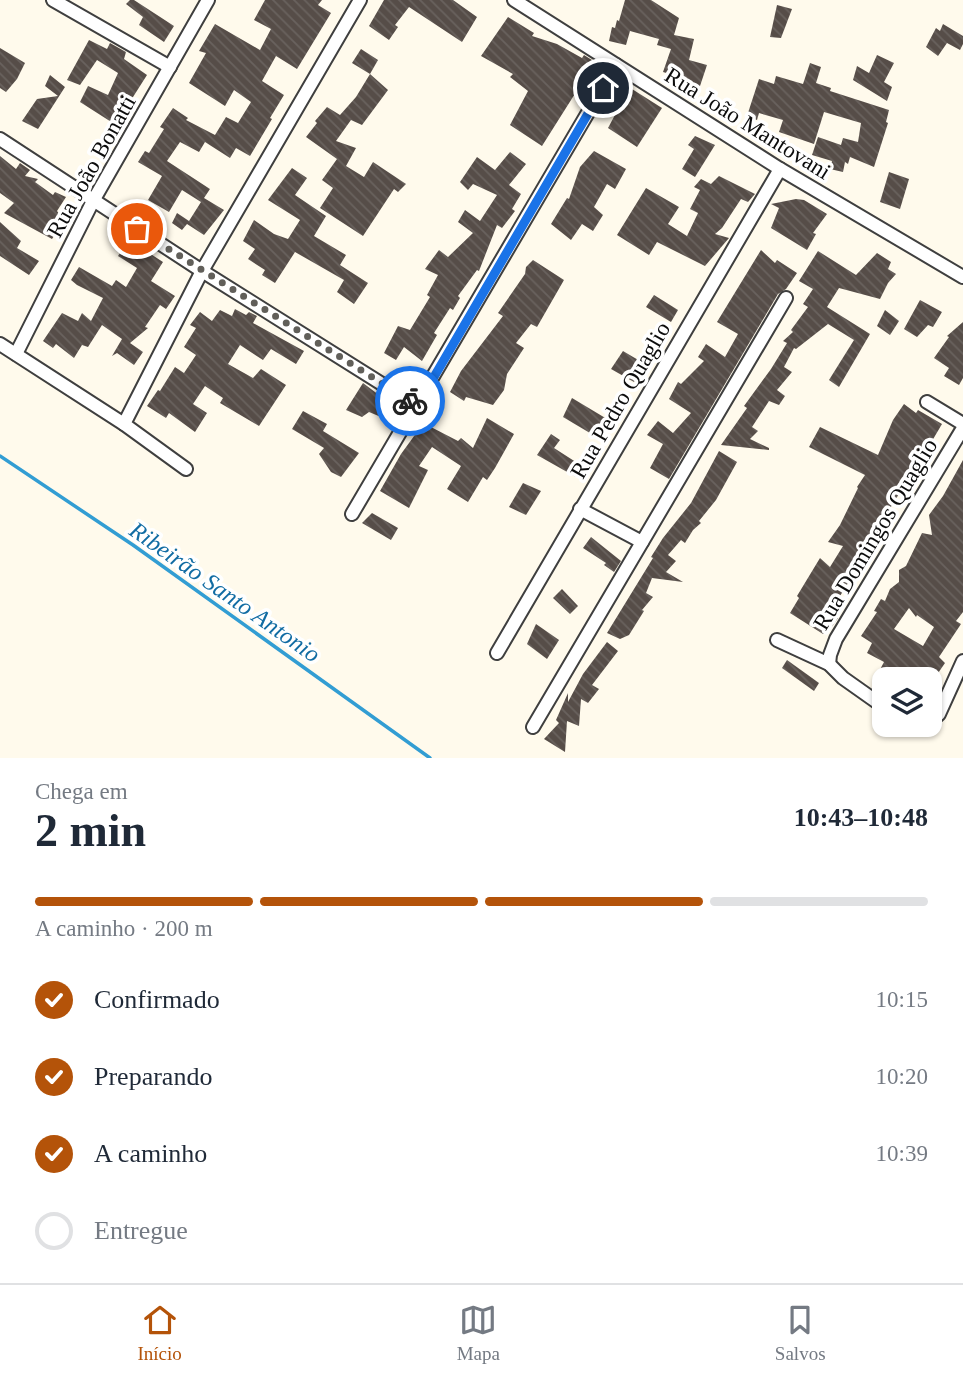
<!DOCTYPE html>
<html lang="pt">
<meta charset="utf-8">
<style>
body{margin:0;font-family:Georgia,serif;background:#f6f6f7;color:#1f2937;height:100vh;display:flex;flex-direction:column;font-size:26px;white-space:nowrap}
*{box-sizing:border-box;margin:0}
p{font-size:23px;color:#747a83}
.icon{flex:none;width:38px;height:38px;fill:none;stroke:currentColor;stroke-width:2;stroke-linecap:round;stroke-linejoin:round}
.map{position:relative;height:758px;overflow:hidden}
.drawer{display:flex;flex-direction:column;background:#fff;flex:1}
.drawer>*{flex:none}
.fabs{position:absolute;left:872px;top:667px;display:grid;gap:14px}
.fabs a{display:grid;place-items:center;width:70px;height:70px;border-radius:14px;background:#fff;box-shadow:0 2px 5px #0004;font-size:35px}
.pin{position:absolute;display:grid;place-items:center;width:60px;height:60px;color:#fff;margin:-30px;border:4px solid #fff;border-radius:50%;box-shadow:0 2px 7px #0007}
.courier{position:absolute;display:grid;place-items:center;width:70px;height:70px;margin:-35px;border:5px solid #1a73e8;border-radius:50%;background:#fff;color:#222;box-shadow:0 2px 9px #0007}
.summary em{font-style:normal;font-weight:700}
.summary div{display:flex;flex-direction:column-reverse}
.summary{display:flex;align-items:center;justify-content:space-between;height:119px;padding:0 35px}
h1{font-size:46px;font-weight:700;line-height:52px}
.bar{display:grid;grid-template-columns:repeat(4,1fr);gap:10px 7px;align-content:center;height:84px;padding:0 35px}
.bar i{height:9px;border-radius:5px;background:#e0e1e3}
.bar .active{background:#b45309}
.bar p{grid-column:span 4}
ol{padding:0 35px;list-style:none}
li{display:flex;align-items:center;gap:21px;height:77px}
li p{margin-inline-start:auto}
li .icon{padding:7px;border-radius:50%;background:#b45309;color:#fff;stroke-width:4}
li:last-child{color:#747a83}
li i{width:38px;height:38px;border:4px solid #e0e1e3;border-radius:50%}
.tabs{display:flex;justify-content:space-around;align-items:center;height:98px;border-top:2px solid #e0e1e3;background:#fff;font-size:19px;color:#747a83}
.tabs a{display:grid;justify-items:center;gap:4px}
.tabs .active{color:#b45309}
.map>svg:first-child{display:block}
</style>
<div class="map">
<svg width="963" height="758" viewBox="0 0 963 758">
<defs>
<pattern id="building-back-hatch" width="6" height="6" patternUnits="userSpaceOnUse" patternTransform="scale(1.75)"><rect width="6" height="6" fill="#564d48"/><path d="M-1 5l2 2M0 0l6 6M5-1l2 2" fill="none" stroke="#69625e"/></pattern>
</defs>
<rect width="100%" height="100%" fill="#fffaec"/>
<g fill="none" stroke-linecap="round" stroke-linejoin="round">
<polyline stroke="#329dd3" stroke-width="3.5" points="0,456 133,545 430,758"/>
</g>
<g fill="url(#building-back-hatch)" fill-rule="evenodd">
<polygon points="130,0 134,0 174,26 164,42 139,25 143,17 126,4"/>
<polygon points="265,0 322,0 318,5 331,13 297,69 276,56 262,81 284,95 270,118 272,119 250,156 236,148 230,158 205,142 199,152 180,142 167,161 210,189 204,198 224,210 204,235 187,224 182,230 172,223 177,213 189,221 201,202 182,190 169,212 148,200 162,176 138,162 145,151 149,153 164,129 160,127 173,108 188,118 186,120 215,135 226,117 238,123 251,102 234,90 225,106 189,83 206,53 199,51 215,24 260,50 271,29 254,20"/>
<polygon points="384,0 453,0 477,17 462,42 409,7 395,25 398,27 389,40 369,26"/>
<polygon points="625,0 651,0 679,18 674,35 694,39 689,60 707,65 699,89 682,84 683,78 663,72 671,49 657,45 659,39 630,31 626,45 609,41 612,27 615,28 617,20 619,21"/>
<polygon points="777,5 792,9 781,38 770,37"/>
<polygon points="508,17 534,33 532,36 557,44 582,58 584,55 595,62 542,146 510,125 528,91 510,77 513,74 481,56"/>
<polygon points="943,24 963,36 963,44 960,50 947,43 938,56 926,47 936,28 940,31"/>
<polygon points="89,40 107,49 110,43 126,52 124,59 147,75 126,108 128,110 116,125 80,102 88,86 108,95 118,73 97,60 80,85 67,80"/>
<polygon points="0,48 25,63 17,79 6,92 0,88"/>
<polygon points="361,49 378,60 370,74 352,63"/>
<polygon points="877,55 894,63 884,82 892,87 887,101 853,80 857,66 869,73"/>
<polygon points="810,63 821,67 816,83 831,88 830,91 889,110 886,122 888,123 874,167 850,157 848,164 845,162 843,172 830,169 832,161 812,155 818,137 841,145 843,138 858,142 861,123 824,112 814,144 779,132 783,120 759,113 757,120 747,116 759,79 774,84 776,76 803,84"/>
<polygon points="370,74 388,90 362,125 351,120 336,141 356,148 346,166 364,177 373,162 406,184 398,192 394,189 363,236 320,208 333,188 322,180 337,159 306,137 317,123 315,121 327,107 340,115 356,97"/>
<polygon points="50,75 65,87 38,129 22,121 37,99 58,96 45,86"/>
<polygon points="632,89 662,108 637,147 608,128 625,96"/>
<polygon points="695,136 715,145 695,177 682,169 694,149 688,145"/>
<polygon points="594,151 626,169 615,189 607,184 594,207 603,215 593,231 582,224 571,240 551,224 567,198 569,199 580,167"/>
<polygon points="510,152 526,164 509,185 521,194 512,209 515,211 502,228 497,225 479,271 477,270 458,296 460,298 453,310 450,308 434,333 437,335 422,361 404,347 396,360 384,353 398,326 410,330 430,297 427,295 438,275 425,269 439,250 448,257 473,233 458,222 465,210 480,221 497,195 473,184 468,190 460,182 477,157 495,170"/>
<polygon points="0,156 16,169 20,163 30,170 25,176 38,179 35,182 53,195 55,192 66,197 57,211 60,215 54,224 60,227 52,239 4,213 14,203 0,193"/>
<polygon points="292,168 307,178 295,195 326,216 314,236 346,255 340,265 368,283 354,304 337,292 344,280 295,252 275,283 262,275 265,270 248,259 255,249 243,241 254,220 274,234 288,239 300,220 268,200"/>
<polygon points="889,172 909,179 900,209 880,202"/>
<polygon points="719,176 755,194 748,202 741,199 722,228 715,234 729,238 705,266 657,242 649,255 617,235 646,188 679,207 668,224 687,236 698,213 690,209 700,190 694,187 701,179 711,184"/>
<polygon points="796,199 804,200 827,214 813,233 816,234 807,250 771,228 779,208 771,204"/>
<polygon points="0,222 21,241 17,248 39,261 29,275 0,256"/>
<polygon points="129,240 163,262 151,281 175,296 166,309 160,305 145,327 148,328 130,343 143,352 134,365 117,353 112,356 122,339 102,325 88,347 82,345 74,358 56,344 53,348 43,341 62,313 78,321 82,313 91,321 103,298 77,285 71,280 79,267 112,286 116,280 126,287 137,268 118,256"/>
<polygon points="761,250 775,263 777,260 797,273 786,289 778,294 669,479 650,468 663,444 647,435 658,421 673,433 691,413 669,399 678,382 681,384 704,361 698,357 706,344 725,357 738,334 717,322"/>
<polygon points="818,251 856,275 877,253 891,262 888,269 896,274 888,283 880,299 839,288 827,307 870,334 839,387 829,380 854,340 828,324 796,349 794,348 784,367 792,372 777,390 785,396 779,405 769,401 752,427 758,431 750,439 769,448 769,450 721,445 747,408 744,406 771,369 787,343 783,341 793,332 791,330 808,307 803,304 813,289 799,281"/>
<polygon points="533,260 564,280 537,327 531,324 516,343 524,348 507,374 504,390 493,405 466,397 464,401 450,392 461,371 503,316 498,313 525,274 526,267"/>
<polygon points="654,295 678,310 671,322 646,307"/>
<polygon points="920,300 942,312 933,327 928,325 917,337 904,329"/>
<polygon points="235,309 246,315 249,312 257,316 253,323 304,351 296,364 271,349 263,360 240,345 228,364 253,378 261,369 286,385 259,426 220,403 223,398 205,386 193,404 207,413 195,432 169,413 166,418 147,406 158,390 160,391 175,367 184,373 196,355 184,347 196,328 190,325 200,312 212,321 220,310 232,316"/>
<polygon points="885,310 899,321 890,335 877,326"/>
<polygon points="963,322 963,378 959,385 944,376 949,368 934,358 949,337 947,336"/>
<polygon points="623,351 645,364 634,382 611,369"/>
<polygon points="363,383 383,398 386,409 381,417 369,412 362,417 346,410"/>
<polygon points="572,398 612,422 600,439 563,417"/>
<polygon points="904,404 916,413 918,410 942,424 912,475 914,476 906,491 902,489 889,510 883,525 886,528 865,566 857,578 853,575 840,596 842,597 832,613 838,618 827,634 823,634 790,613 799,598 797,596 820,558 830,567 843,546 828,542 840,525 858,488 857,487 865,475 809,447 820,427 878,455 893,420"/>
<polygon points="303,411 327,424 323,431 359,453 341,477 331,472 319,454 324,448 292,429"/>
<polygon points="487,418 514,434 495,468 487,480 483,477 468,502 447,489 461,466 432,447 419,466 428,470 409,508 380,491 401,454 425,421 429,426 458,441 461,438 473,448"/>
<polygon points="551,434 560,440 554,448 582,466 576,477 537,455"/>
<polygon points="719,451 737,462 716,500 699,521 701,523 693,530 685,543 681,540 668,555 676,561 666,572 683,582 652,578 646,593 653,597 642,610 644,611 629,635 620,639 607,633 653,558 651,557 663,538 691,503"/>
<path d="M963 460V612L956 621 961 624 939 657 945 663 934 679H875L884 662 867 653 872 643 861 636 877 612 874 611 881 599 885 601 890 589 899 582V570L906 566 922 533 932 535 929 515 943 496ZM909 608 916 617 917 615 934 627 923 646 894 629Z"/>
<polygon points="523,483 541,491 526,515 509,507"/>
<polygon points="372,513 398,528 391,540 362,523"/>
<polygon points="591,537 621,561 614,572 604,565 606,563 583,548"/>
<polygon points="562,589 578,606 570,614 553,598"/>
<polygon points="536,624 559,640 547,659 527,644"/>
<polygon points="607,642 618,651 592,685 599,689 588,703 581,699 579,726 567,721 565,752 544,739 559,723 556,720 568,693 568,702 583,674"/>
<polygon points="787,660 819,683 814,691 782,668"/>
</g>
<g fill="none" stroke-linecap="round" stroke-linejoin="round">
<defs>
<g id="street">
<polyline points="53,0 170,67"/>
<polyline points="514,0 780,169 963,277"/>
<polyline points="0,139 202,271 417,406"/>
<polyline points="0,344 124,424"/>
<polyline points="16,354 93,201 208,0"/>
<polyline points="927,402 963,424"/>
<polyline points="186,469 124,424 202,271 360,0"/>
<polyline points="580,509 642,542"/>
<polyline points="352,514 616,65"/>
<polyline points="777,640 829,664 843,678 884,707"/>
<polyline points="497,653 780,169"/>
<polyline points="829,664 830,655 836,639 963,428"/>
<polyline points="929,723 939,714 963,661"/>
<polyline points="914,724 927,724"/>
<polyline points="533,727 786,298"/>
</g>
</defs>
<use href="#street" stroke="#3f3f3f" stroke-width="16"/>
<use href="#street" stroke="#fff" stroke-width="12"/>
</g>
<g fill="none" stroke-linecap="round" stroke-linejoin="round">
<polyline stroke="#615f5a" stroke-width="7" stroke-dasharray="0 12.6" points="137,229 410,401"/>
<polyline stroke="#1a73e8" stroke-width="9" points="410,401 417,406 603,88"/>
</g>
<g text-anchor="middle" stroke-width="7" stroke-linejoin="round" paint-order="stroke">
<g font-size="23" fill="#0c0c0c" stroke="#fff">
<text transform="translate(748 123) rotate(32)" y="8">Rua João Mantovani</text>
<text transform="translate(91 166) rotate(-61)" y="8">Rua João Bonatti</text>
<text transform="translate(620 400) rotate(-60)" y="8">Rua Pedro Quaglio</text>
<text transform="translate(875 534) rotate(-59)" y="8">Rua Domingos Quaglio</text>
</g>
<g font-size="24" font-style="italic" fill="#116ca3" stroke="#fff">
<text transform="translate(225 592) rotate(35)" y="8">Ribeirão Santo Antonio</text>
</g>
</g>
</svg>
<div class="fabs">
<a><svg class="icon" aria-label="layers" viewBox="0 0 24 24"><path d="M12 4l9 5-9 5-9-5zM3 14l9 5 9-5"/></svg></a>
</div>
<div class="pin" style="left:137px;top:229px;background:#ea580c"><svg class="icon" aria-label="bag" viewBox="0 0 24 24"><path d="M5 8h14l-1 12H6zM9 8a3 3 0 0 1 6 0"/></svg></div>
<div class="pin" style="left:603px;top:88px;background:#1f2937"><svg class="icon" aria-label="home" viewBox="0 0 24 24"><path d="M3 11l9-7 9 7M6 9v11h12V9"/></svg></div>
<div class="courier" style="left:410px;top:401px"><svg class="icon" aria-label="bike" viewBox="0 0 24 24"><circle cx="6" cy="16" r="4"/><circle cx="18" cy="16" r="4"/><path d="M6 16l4-8h5l3 8M10 8l3 8H6M13 5h3"/></svg></div>
</div>
<section class="drawer">
<div class="summary"><div><h1>2 min</h1><p>Chega em</p></div><em>10:43–10:48</em></div>
<div class="bar"><i class="active"></i><i class="active"></i><i class="active"></i><i></i><p>A caminho · 200 m</p></div>
<ol>
<li><svg class="icon" aria-label="check" viewBox="0 0 24 24"><path d="M5 12l5 5 9-10"/></svg>Confirmado<p>10:15</p></li>
<li><svg class="icon" aria-label="check" viewBox="0 0 24 24"><path d="M5 12l5 5 9-10"/></svg>Preparando<p>10:20</p></li>
<li><svg class="icon" aria-label="check" viewBox="0 0 24 24"><path d="M5 12l5 5 9-10"/></svg>A caminho<p>10:39</p></li>
<li><i></i>Entregue</li>
</ol>
</section>
<nav class="tabs">
<a class="active"><svg class="icon" aria-label="home" viewBox="0 0 24 24"><path d="M3 11l9-7 9 7M6 9v11h12V9"/></svg>Início</a>
<a><svg class="icon" aria-label="map" viewBox="0 0 24 24"><path d="M3 6l6-2 6 2 6-2v14l-6 2-6-2-6 2zM9 4v14M15 6v14"/></svg>Mapa</a>
<a><svg class="icon" aria-label="saved" viewBox="0 0 24 24"><path d="M7 4h10v16l-5-4-5 4z"/></svg>Salvos</a>
</nav>
